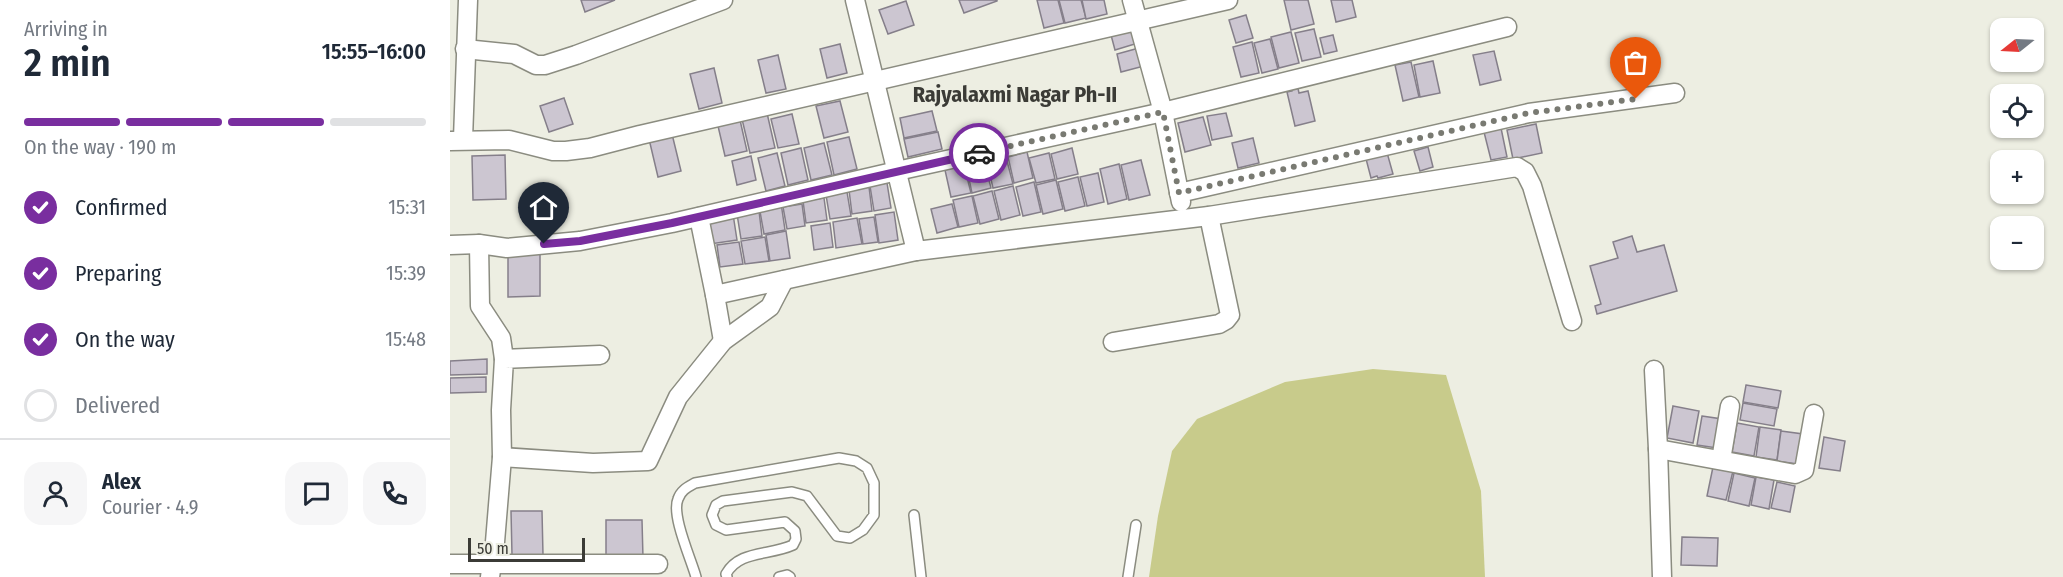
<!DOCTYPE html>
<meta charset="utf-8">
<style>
body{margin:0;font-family:"Fira Sans Condensed",sans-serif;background:#f6f6f7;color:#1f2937;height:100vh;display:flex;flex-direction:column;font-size:22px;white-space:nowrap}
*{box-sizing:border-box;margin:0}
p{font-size:20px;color:#747a83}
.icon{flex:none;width:33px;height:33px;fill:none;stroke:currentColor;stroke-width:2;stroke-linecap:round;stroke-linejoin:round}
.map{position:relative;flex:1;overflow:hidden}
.drawer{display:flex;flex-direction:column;background:#fff;width:450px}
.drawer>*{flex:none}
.needle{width:39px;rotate:252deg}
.buttons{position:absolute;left:1540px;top:18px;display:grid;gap:12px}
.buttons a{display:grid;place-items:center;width:54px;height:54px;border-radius:12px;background:#fff;box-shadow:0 2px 4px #0004;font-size:30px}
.scale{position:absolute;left:18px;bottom:15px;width:117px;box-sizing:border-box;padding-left:6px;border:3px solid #3b3b36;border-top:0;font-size:16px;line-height:21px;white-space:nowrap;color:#3b3b36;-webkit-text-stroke:4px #edeee2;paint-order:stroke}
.pin{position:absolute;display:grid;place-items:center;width:51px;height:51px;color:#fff;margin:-62px -26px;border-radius:50% 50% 50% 0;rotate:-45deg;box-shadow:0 0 6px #0007}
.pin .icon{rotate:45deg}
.courier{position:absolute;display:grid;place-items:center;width:60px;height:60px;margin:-30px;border:4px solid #792e9f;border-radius:50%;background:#fff;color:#222;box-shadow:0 2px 8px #0007}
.head em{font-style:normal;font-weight:600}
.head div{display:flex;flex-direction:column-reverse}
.head{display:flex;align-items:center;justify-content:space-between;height:102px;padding:0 24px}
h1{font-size:39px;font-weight:600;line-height:45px}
.bar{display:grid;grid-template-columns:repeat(4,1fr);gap:9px 6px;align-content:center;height:72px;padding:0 24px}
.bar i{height:8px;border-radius:4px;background:#e0e1e3}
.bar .selected{background:#792e9f}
.bar p{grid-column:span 4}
.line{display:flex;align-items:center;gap:15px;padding:0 24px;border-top:2px solid #e0e1e3}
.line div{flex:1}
.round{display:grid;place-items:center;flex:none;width:63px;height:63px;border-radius:18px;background:#f6f6f7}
ol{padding:0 24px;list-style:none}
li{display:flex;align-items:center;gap:18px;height:66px}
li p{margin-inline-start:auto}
li .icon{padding:6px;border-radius:50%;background:#792e9f;color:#fff;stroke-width:4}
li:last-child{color:#747a83}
li i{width:33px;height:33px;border:3px solid #e0e1e3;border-radius:50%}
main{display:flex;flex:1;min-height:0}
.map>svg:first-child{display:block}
</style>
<main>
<section class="drawer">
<div class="head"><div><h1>2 min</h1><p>Arriving in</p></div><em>15:55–16:00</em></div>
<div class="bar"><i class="selected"></i><i class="selected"></i><i class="selected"></i><i></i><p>On the way · 190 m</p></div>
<ol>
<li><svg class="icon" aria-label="check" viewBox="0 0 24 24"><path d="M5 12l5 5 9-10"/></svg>Confirmed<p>15:31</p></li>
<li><svg class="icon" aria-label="check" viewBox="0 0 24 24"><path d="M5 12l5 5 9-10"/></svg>Preparing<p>15:39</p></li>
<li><svg class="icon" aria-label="check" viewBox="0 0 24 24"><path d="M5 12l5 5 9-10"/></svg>On the way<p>15:48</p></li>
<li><i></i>Delivered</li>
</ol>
<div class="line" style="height:108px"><a class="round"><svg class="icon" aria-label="person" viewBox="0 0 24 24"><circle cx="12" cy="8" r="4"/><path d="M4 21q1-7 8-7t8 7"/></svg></a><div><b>Alex</b><p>Courier · 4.9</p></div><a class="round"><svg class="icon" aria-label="chat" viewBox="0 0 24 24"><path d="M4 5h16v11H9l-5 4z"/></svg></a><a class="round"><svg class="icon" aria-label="phone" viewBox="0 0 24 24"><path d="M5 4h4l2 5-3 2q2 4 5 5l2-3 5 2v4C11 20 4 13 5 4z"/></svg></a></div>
</section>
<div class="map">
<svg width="1613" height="577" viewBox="0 0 1613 577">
<rect width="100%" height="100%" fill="#edeee2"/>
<polygon fill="#c8cb8b" points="923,369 996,375 1031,491 1035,577 699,577 708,516 722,451 747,419 835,382"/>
<g fill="#ccc6d1" stroke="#857f8a" stroke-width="1.5">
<polygon points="131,0 165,0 135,12"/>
<polygon points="509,0 547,0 547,1 514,13"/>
<polygon points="587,0 608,0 614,23 594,28"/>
<polygon points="609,0 631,0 636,18 615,23"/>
<polygon points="632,0 654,0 657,14 636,19"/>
<polygon points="834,0 858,0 864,24 841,30"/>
<polygon points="881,0 902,0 906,17 886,22"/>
<polygon points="456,1 464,25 438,34 429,10"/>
<polygon points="796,15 803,38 786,43 779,20"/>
<polygon points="684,29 688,43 665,50 661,35"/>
<polygon points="864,29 871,57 852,61 845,33"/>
<polygon points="841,32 849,63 829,68 821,37"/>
<polygon points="883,35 887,51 874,54 870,38"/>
<polygon points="820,39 828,69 812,73 804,43"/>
<polygon points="802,42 809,73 791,77 783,47"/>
<polygon points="390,44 397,73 377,78 370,49"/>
<polygon points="689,48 694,66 671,72 667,54"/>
<polygon points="1044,51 1051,80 1030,85 1023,55"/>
<polygon points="328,55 336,89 316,93 308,60"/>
<polygon points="983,61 990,93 970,97 964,65"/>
<polygon points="961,62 969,97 953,101 945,65"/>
<polygon points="264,68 272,103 249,109 240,74"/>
<polygon points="847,84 849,93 858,91 865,121 845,126 837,92 842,91 841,86"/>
<polygon points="114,98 123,124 99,132 90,106"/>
<polygon points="390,101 398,132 374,138 366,106"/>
<polygon points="482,111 487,131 454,138 450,118"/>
<polygon points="317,113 325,148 300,153 292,119"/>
<polygon points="776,113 782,136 762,140 757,116"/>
<polygon points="342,114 349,144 328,148 321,119"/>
<polygon points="753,117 761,145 735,152 728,123"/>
<polygon points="290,120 297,151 275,156 268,126"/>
<polygon points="1086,124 1092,153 1063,159 1057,130"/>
<polygon points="1051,128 1057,157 1041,160 1034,132"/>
<polygon points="488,132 492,149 458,157 454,139"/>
<polygon points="222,134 231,171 208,177 199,139"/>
<polygon points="399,137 407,169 384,175 377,142"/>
<polygon points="803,138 809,163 788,168 782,143"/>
<polygon points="374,143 382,175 361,180 354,148"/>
<polygon points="978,147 983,167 970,171 964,151"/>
<polygon points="351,148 358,180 338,185 331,153"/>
<polygon points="622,148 628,174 607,179 601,154"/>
<polygon points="936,149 943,174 928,178 927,176 921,178 915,155"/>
<polygon points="577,152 583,178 564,183 558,157"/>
<polygon points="327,153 335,186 316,191 308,158"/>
<polygon points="599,153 605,179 586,183 579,158"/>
<polygon points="55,155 56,199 23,200 22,156"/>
<polygon points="301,156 306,180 287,185 282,161"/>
<polygon points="556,157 563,184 543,188 537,162"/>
<polygon points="691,160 700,195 679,200 671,165"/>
<polygon points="534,161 541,188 522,193 516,165"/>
<polygon points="669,164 677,199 658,204 650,169"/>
<polygon points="514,165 521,193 501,197 495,170"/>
<polygon points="648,173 654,202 637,206 630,177"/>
<polygon points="628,177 635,206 615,211 608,182"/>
<polygon points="606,180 613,209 593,214 586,185"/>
<polygon points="584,182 591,212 573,216 566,187"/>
<polygon points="437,183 441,208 424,211 420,186"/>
<polygon points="563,186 570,215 551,220 544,191"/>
<polygon points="419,187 422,211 402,214 399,190"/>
<polygon points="542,191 549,219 530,224 523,196"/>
<polygon points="397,192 401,216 380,219 376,195"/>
<polygon points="522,196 528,223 509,227 503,200"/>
<polygon points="374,198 377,220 356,223 353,201"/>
<polygon points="331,203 335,230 314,234 309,206"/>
<polygon points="352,204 355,226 337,229 333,207"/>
<polygon points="502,204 508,227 487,233 481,209"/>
<polygon points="309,211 312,236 291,239 287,214"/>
<polygon points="444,212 448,240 429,243 425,215"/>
<polygon points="283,214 287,240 260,244 256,218"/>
<polygon points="424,217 428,242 413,244 409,219"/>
<polygon points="407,218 412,244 386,248 383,222"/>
<polygon points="380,223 383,247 364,250 361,226"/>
<polygon points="336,231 340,258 320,261 316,235"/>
<polygon points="1182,236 1187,252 1214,245 1227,291 1147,314 1145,306 1151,304 1140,266 1168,258 1163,242"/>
<polygon points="315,237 319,261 295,264 291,241"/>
<polygon points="289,242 293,264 270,267 267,245"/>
<polygon points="90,251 90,296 58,297 58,252"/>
<polygon points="37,359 37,374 0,375 0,361"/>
<polygon points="36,377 36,392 0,393 0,378"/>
<polygon points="1296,385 1331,391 1328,408 1293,402"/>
<polygon points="1293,403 1327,409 1324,426 1290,420"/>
<polygon points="1223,406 1249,411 1243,443 1217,438"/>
<polygon points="1252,416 1272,419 1267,448 1247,445"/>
<polygon points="1287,423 1309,427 1304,456 1282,452"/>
<polygon points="1310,427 1331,430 1327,460 1306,457"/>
<polygon points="1331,431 1353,434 1348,464 1327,461"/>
<polygon points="1374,437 1395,441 1390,471 1369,468"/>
<polygon points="1263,467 1283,471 1276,500 1257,496"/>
<polygon points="1284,473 1305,478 1299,506 1278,501"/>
<polygon points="1306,477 1324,480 1319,509 1301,505"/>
<polygon points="1327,482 1345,486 1340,512 1321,508"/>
<polygon points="61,511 92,511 93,555 62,555"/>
<polygon points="156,520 192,520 193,558 156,558"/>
<polygon points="1232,537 1268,538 1267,566 1231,565"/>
</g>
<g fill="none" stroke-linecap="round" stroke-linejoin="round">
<defs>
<g id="lane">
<polyline points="464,515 471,577"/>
<path d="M246 577C241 559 221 515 228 499 231 490 238 487 245 483L389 458 406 461 417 468 424 483V515L413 530 400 538 387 536 357 496 342 492 273 501 266 505 262 515 266 525 276 530 335 522 345 531 346 539 343 545C319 556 289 550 276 574L277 577"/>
<polyline points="329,577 337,575 340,577"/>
<polyline points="678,577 686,525"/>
</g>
<g id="street">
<polyline points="405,0 466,251"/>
<polyline points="682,0 713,112 731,202"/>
<polyline points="15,49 64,54 86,65 95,65 126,55 273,0"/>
<polyline points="13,139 18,0"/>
<polyline points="0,141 59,140 103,151 116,151 140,148 190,135 778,0"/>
<polyline points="729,193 1079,113 1225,93"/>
<polyline points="249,217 265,295 466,251 759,216 1067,167 1075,172 1082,186 1122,321"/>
<polyline points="29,244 30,306 51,338 54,359"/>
<polyline points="0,245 29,244 57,248 130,241 222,223 447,171 713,112 1057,27"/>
<polyline points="265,295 273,341"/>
<polyline points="663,342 769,324 776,320 780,315 759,216"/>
<polyline points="1204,370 1208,449 1212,577"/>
<polyline points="1208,449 1345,474 1354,470 1364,414"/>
<polyline points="52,457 143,463 198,461 228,397 273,341 320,307 334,280"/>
<polyline points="1271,460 1280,406"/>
<polyline points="0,564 208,564"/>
<polyline points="40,577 45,542 52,457 51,410 54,359 150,355"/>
</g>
</defs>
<use href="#lane" stroke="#8b8c80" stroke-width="12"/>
<use href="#street" stroke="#8b8c80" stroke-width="21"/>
<use href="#lane" stroke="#fff" stroke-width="9"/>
<use href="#street" stroke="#fff" stroke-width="18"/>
</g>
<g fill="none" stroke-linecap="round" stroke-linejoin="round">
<polyline stroke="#797a72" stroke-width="6" stroke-dasharray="0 10.8" points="529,153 713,112 729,193 1079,113 1186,99"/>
<polyline stroke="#792e9f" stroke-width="8" points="94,244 130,241 222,223 529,153"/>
</g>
<g text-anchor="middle" stroke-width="5" stroke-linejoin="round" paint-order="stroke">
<g font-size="22" font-weight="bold" fill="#3b3b36" stroke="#edeee2">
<text x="565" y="102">Rajyalaxmi Nagar Ph-II</text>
</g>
</g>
</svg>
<div class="buttons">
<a><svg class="needle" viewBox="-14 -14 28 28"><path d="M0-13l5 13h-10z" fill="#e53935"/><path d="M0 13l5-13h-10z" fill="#747a83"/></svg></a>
<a><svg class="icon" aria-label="locate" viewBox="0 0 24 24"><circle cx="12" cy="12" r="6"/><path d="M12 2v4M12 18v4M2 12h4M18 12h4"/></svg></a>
<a>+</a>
<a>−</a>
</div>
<div class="scale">50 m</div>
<div class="pin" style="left:1186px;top:99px;background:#ea580c"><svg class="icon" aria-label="bag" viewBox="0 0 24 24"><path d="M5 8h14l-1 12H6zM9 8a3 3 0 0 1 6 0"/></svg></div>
<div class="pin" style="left:94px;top:244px;background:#1f2937"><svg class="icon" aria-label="home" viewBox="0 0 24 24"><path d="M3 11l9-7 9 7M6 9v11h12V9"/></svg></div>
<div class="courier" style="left:529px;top:153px"><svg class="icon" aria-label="car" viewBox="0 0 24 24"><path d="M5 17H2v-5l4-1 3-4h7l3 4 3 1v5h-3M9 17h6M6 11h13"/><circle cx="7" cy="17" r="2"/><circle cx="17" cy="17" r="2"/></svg></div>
</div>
</main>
